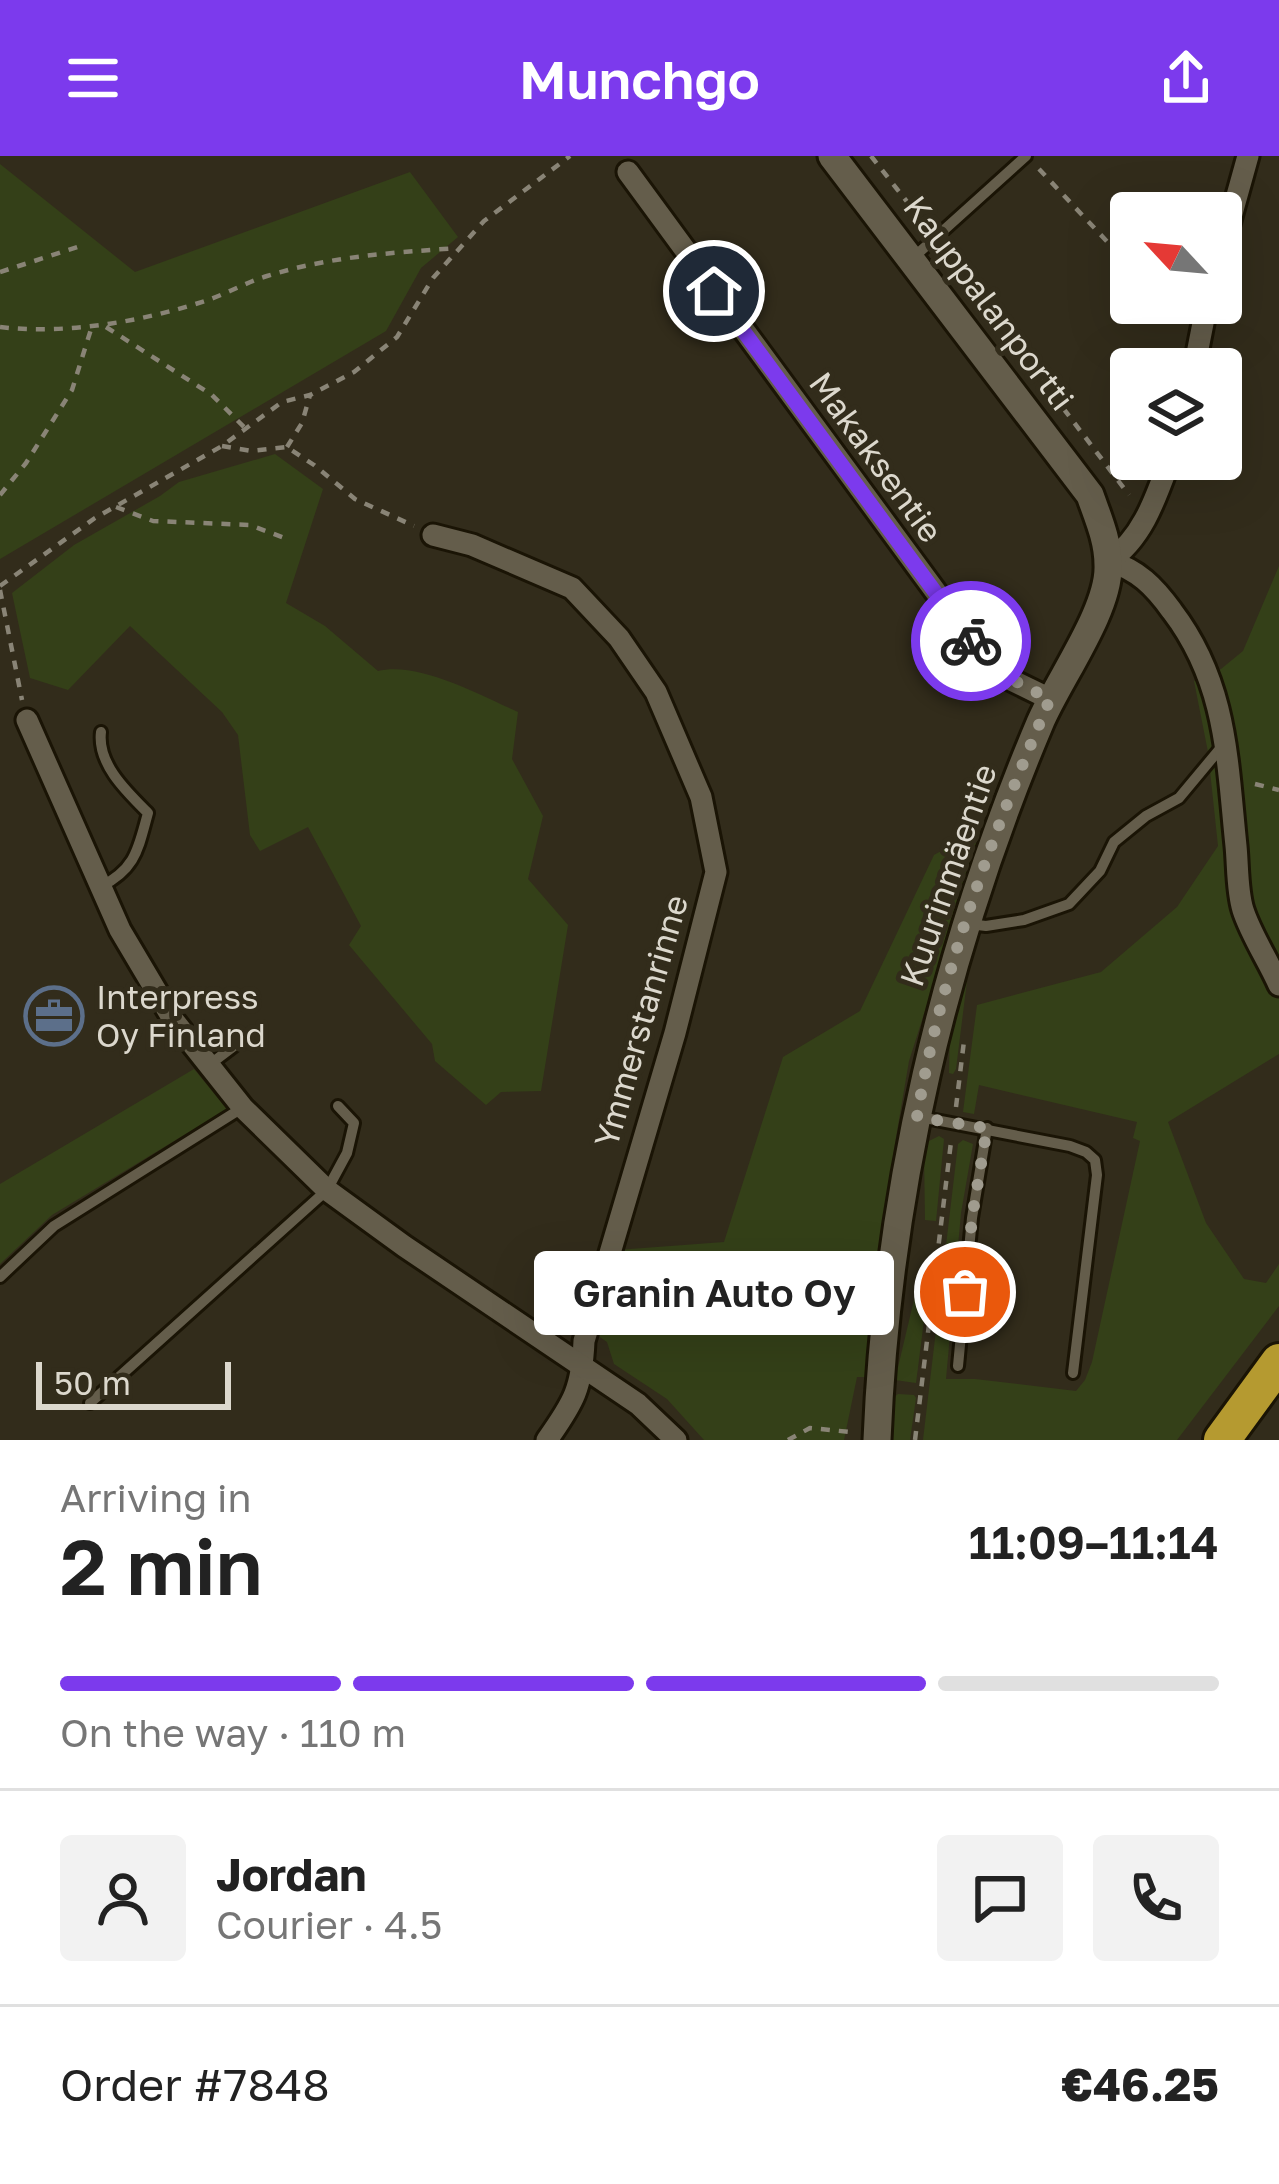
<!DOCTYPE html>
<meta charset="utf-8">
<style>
body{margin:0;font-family:"Golos Text",sans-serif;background:#f2f2f2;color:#222;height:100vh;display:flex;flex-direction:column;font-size:45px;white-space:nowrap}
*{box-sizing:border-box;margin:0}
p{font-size:39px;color:#767676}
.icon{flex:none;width:66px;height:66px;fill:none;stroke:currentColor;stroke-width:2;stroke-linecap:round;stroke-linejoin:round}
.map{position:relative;height:1284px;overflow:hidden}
.sheet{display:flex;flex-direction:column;background:#fff;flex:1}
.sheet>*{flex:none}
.needle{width:78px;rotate:296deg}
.buttons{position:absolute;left:1110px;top:36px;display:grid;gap:24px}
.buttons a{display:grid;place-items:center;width:132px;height:132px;border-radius:12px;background:#fff;box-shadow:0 12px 48px #0002;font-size:60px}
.scale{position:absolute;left:36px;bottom:30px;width:195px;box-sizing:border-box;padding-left:12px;border:6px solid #dcd8cd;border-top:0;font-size:33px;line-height:42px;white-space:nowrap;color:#dcd8cd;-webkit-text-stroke:9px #322c1b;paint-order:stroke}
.pin{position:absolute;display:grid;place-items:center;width:102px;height:102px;color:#fff;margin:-51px;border:6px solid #fff;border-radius:50%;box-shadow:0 3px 12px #0007}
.courier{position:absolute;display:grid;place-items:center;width:120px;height:120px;margin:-60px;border:9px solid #7c3aed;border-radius:50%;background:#fff;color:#222;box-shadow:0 3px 15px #0007}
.bubble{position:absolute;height:84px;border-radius:12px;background:#fff;box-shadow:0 12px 48px #0002;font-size:39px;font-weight:600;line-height:84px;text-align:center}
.summary em{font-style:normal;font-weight:600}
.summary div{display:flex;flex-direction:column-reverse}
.summary{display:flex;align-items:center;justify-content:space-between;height:204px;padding:0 60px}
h1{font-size:78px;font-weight:600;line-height:90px}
.bar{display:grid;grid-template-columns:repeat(4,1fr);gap:18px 12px;align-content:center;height:144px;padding:0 60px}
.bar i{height:15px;border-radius:9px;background:#e0e0e0}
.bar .current{background:#7c3aed}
.bar p{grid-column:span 4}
.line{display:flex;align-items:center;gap:30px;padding:0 60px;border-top:3px solid #e0e0e0}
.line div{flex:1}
.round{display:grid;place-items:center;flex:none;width:126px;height:126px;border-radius:12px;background:#f2f2f2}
header{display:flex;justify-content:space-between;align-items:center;height:156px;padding:0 60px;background:#7c3aed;color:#fff;font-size:54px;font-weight:600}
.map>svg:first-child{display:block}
</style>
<header><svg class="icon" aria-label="menu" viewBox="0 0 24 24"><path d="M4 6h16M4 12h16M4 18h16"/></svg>Munchgo<svg class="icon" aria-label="share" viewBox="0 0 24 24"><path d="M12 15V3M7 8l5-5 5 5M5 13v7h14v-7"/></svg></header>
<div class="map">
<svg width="1279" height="1284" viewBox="0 0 1279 1284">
<rect width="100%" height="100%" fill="#322c1b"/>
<g fill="#344018">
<polygon points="0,8 135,116 410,16 458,81 421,112 386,175 0,403"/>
<path d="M275 298 323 333 286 447 325 470 378 515C418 505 480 539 518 556L512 603 543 660 528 723 568 769 541 935 501 936 486 949 435 905 432 888 349 789 361 770 308 671 260 695 250 679 238 579 222 556 130 470 68 534 30 522 12 437 74 389 160 340 179 326Z"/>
<polygon points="1279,410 1279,898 1168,966 1206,1067 1244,1123 1266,1127 1279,1108 1279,1150 1177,1284 923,1284 958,988 963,984 973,988 961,1057 946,1223 975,1223 1076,1235 1085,1224 1092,1206 1140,985 1133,982 1137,966 979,929 974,958 963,956 977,849 1101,816 1177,751 1218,690 1208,596 1194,525 1221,513 1243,495"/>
<polygon points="975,676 980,682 909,905 894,993 867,1221 857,1221 844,1284 704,1284 667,1243 614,1208 607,1186 594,1177 617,1094 724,1086 783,901 860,855 934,699"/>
<polygon points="966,814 968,817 956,913 953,918 949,917 950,869"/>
<polygon points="194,913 227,953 52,1059 0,1108 0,1028"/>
<polygon points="939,980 944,983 936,1065 925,1064 924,995 925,987"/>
<polygon points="917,1131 928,1133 916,1227 895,1224"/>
<polygon points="898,1238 914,1239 916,1242 910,1284 888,1284 892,1243"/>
</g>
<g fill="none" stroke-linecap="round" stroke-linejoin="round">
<defs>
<g id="service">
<polyline points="914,101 1026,0"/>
<path d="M100 731C136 713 138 693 148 657 127 636 97 608 101 576"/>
<polyline points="969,768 986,770 1024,764 1069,748 1100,715 1114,686 1146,660 1179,642 1224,588"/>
<polyline points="209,909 242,884"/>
<polyline points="920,961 1070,990 1086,996 1095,1004 1097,1019 1073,1217"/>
<polyline points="0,1121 54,1070 242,952"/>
<polyline points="958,1210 972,1062 987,972"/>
<polyline points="90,1247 327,1034 347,997 354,967 338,950"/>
</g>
<g id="minor">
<polyline points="628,16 982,499 1001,519 1050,543"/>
<polyline points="1221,97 1248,0"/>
<polyline points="1194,213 1207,147"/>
<path d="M433 379 472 389 572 432 619 482 656 536 701 641 716 716 675 877 584 1185C582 1232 574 1246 547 1284"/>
<path d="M1109 405C1138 414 1154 430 1172 455 1227 527 1227 604 1236 690 1238 710 1237 735 1243 754 1251 779 1268 804 1279 829"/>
<path d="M1109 405C1143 382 1156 341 1170 303"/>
<polyline points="27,564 120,774 174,865 243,952 327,1034 404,1090 638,1248 676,1284"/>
</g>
<path id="tertiary" d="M832 0 1090 339C1098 362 1108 384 1108 409 1110 454 1058 524 1040 567 944 794 887 1038 877 1284"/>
<polyline id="motorway" points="1222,1284 1279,1206"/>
</defs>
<use href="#service" stroke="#1a1405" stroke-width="16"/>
<use href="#minor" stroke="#1a1405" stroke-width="27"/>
<use href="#tertiary" stroke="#1a1405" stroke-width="33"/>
<use href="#motorway" stroke="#1a1405" stroke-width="42"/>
<g stroke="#898476" stroke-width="4.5" stroke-dasharray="9 9" stroke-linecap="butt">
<polyline points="871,0 923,66"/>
<polyline points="1039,13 1131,111"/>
<polyline points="944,95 1129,339"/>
<polyline points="0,116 84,89"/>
<polyline points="1164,147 1172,155 1184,159"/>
<path d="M0 171C66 179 145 165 208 144 228 137 247 126 267 120 332 100 390 97 457 92"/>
<polyline points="106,171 212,239 246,273"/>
<polyline points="222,290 251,295 287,291 314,309 355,343 414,370"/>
<polyline points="287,291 302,267 310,239"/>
<polyline points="0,339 26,307 72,234 92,170"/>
<polyline points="116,351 153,365 250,369 287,383"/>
<polyline points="0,430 95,362 222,290 282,246 310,239 354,216 397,181 433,122 484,65 570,0"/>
<polyline points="0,434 22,544"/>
<polyline points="1255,628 1279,634"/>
<polyline points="956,951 964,885"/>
<polyline points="788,1284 810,1272 850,1276"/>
<polyline points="915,1284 951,986"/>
</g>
<use href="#service" stroke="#645d4b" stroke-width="10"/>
<use href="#minor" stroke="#645d4b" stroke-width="21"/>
<use href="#tertiary" stroke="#645d4b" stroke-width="27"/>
<use href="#motorway" stroke="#b59a30" stroke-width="36"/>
</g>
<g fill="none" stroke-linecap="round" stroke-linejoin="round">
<path stroke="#a09c8f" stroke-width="12" stroke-dasharray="0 21.6" d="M965 1136 972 1062 987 972 917 961C941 817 993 676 1050 543L1001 518 971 485"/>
<polyline stroke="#7c3aed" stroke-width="15" points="714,135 971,485"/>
</g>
<defs>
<symbol id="office-ring" viewBox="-11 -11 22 22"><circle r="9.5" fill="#322c1b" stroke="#5c6f8a" stroke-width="1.5"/><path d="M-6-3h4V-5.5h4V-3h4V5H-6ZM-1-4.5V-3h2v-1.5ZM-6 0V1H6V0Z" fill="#5c6f8a"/></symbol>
</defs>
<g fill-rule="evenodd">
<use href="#office-ring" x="21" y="827" width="66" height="66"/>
</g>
<g text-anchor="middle" stroke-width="10" stroke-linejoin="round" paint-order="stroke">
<g font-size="33" fill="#dcd8cd" stroke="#322c1b">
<text transform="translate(989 147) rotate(53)" y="12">Kauppalanportti</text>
<text transform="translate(876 301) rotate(54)" y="12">Makaksentie</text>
<text transform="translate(948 719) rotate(-71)" y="12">Kuurinmäentie</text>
<text transform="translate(641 865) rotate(-74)" y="12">Ymmerstanrinne</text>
</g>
<g font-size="33" fill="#dcd8cd" stroke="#322c1b" text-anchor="start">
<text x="96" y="853">Interpress<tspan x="96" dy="38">Oy Finland</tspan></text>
</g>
</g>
</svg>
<div class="buttons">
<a><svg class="needle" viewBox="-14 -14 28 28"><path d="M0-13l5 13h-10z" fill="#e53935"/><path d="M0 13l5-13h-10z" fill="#767676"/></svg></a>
<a><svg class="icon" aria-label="layers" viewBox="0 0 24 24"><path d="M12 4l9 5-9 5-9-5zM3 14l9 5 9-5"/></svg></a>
</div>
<div class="scale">50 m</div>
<div class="pin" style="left:965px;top:1136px;background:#ea580c"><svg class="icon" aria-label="bag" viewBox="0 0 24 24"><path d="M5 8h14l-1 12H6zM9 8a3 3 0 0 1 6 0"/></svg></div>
<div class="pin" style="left:714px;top:135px;background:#1f2937"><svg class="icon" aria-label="home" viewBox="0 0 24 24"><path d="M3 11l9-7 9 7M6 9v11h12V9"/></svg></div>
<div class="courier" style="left:971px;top:485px"><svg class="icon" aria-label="bike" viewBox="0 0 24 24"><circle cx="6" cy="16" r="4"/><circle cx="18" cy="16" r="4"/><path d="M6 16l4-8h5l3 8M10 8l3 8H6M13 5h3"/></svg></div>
<div class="bubble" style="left:534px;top:1095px;width:360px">Granin Auto Oy</div>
</div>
<section class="sheet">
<div class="summary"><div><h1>2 min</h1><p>Arriving in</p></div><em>11:09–11:14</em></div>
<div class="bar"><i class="current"></i><i class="current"></i><i class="current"></i><i></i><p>On the way · 110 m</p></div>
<div class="line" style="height:216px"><a class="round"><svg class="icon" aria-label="person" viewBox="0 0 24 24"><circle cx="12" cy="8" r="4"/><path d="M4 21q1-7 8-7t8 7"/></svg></a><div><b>Jordan</b><p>Courier · 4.5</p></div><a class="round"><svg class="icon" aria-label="chat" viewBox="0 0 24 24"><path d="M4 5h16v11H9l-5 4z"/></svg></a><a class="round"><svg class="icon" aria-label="phone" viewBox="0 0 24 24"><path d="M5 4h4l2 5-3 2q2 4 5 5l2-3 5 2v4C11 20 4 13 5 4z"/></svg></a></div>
<div class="line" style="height:156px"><div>Order #7848</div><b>€46.25</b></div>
</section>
